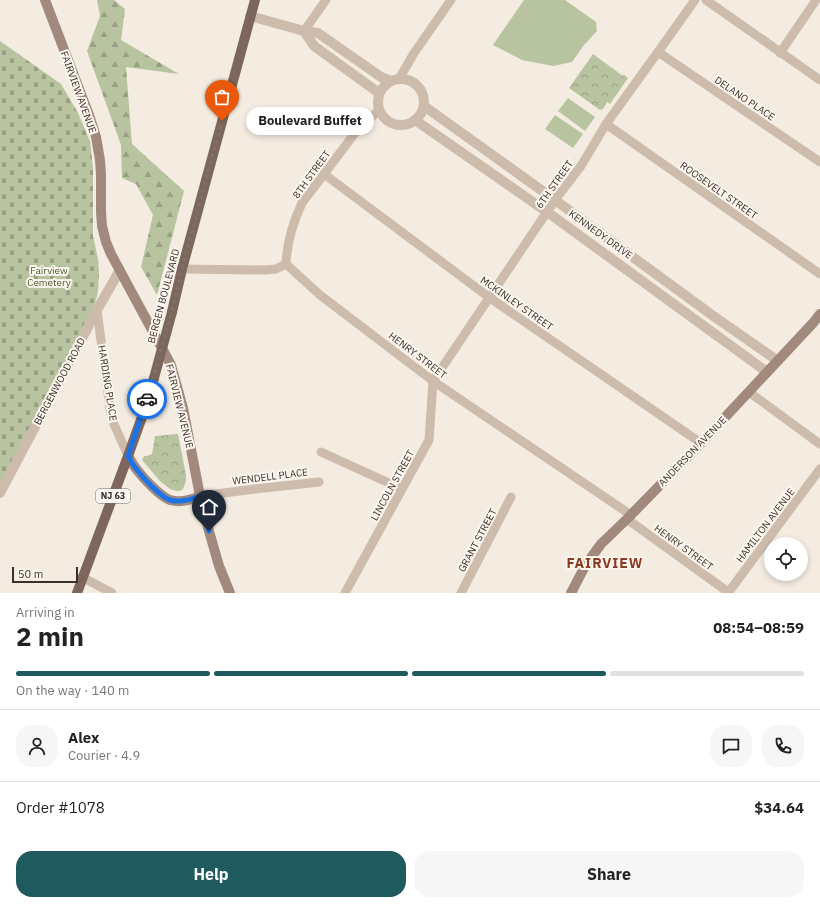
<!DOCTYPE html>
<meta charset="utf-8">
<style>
body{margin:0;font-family:"IBM Plex Sans",sans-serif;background:#f6f6f6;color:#222;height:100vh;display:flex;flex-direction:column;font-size:15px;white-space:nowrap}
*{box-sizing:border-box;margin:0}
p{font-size:13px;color:#767676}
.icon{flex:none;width:22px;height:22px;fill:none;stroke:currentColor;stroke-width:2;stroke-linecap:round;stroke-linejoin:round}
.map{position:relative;height:593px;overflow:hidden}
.panel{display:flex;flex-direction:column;background:#fff;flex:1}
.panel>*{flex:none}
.fabs{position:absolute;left:764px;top:537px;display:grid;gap:8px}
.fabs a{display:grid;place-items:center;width:44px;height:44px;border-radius:50%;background:#fff;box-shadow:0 2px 6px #0003;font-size:20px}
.scale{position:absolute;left:12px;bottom:10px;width:66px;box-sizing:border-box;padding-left:4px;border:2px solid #3b302b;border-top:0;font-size:11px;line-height:14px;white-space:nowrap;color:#3b302b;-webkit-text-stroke:3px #fbf5ee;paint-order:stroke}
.pin{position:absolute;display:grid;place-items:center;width:34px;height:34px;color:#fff;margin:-41px -17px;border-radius:50% 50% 50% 0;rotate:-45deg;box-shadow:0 0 4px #0007}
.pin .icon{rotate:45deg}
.courier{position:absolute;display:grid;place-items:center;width:40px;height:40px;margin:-20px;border:3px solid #1a73e8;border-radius:50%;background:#fff;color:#222;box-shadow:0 1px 5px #0007}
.bubble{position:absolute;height:28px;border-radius:14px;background:#fff;box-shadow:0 2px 6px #0003;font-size:13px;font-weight:800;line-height:28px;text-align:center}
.headline em{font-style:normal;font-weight:800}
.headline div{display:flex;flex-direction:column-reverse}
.headline{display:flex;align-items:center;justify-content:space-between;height:68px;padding:0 16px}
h1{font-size:26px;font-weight:800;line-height:30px}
.bar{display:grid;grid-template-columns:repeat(4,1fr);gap:6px 4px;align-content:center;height:48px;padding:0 16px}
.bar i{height:5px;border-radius:3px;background:#e0e0e0}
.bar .on{background:#1f5a5e}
.bar p{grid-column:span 4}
.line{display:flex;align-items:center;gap:10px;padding:0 16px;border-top:1px solid #e0e0e0}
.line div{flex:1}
.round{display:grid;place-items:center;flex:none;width:42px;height:42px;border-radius:16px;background:#f6f6f6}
.cta{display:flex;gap:8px;margin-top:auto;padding:8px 16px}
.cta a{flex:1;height:46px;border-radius:16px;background:#1f5a5e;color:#fff;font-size:16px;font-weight:800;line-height:46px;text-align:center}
.cta a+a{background:#f6f6f6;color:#222}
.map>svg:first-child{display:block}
</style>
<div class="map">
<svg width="820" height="593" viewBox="0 0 820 593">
<defs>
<pattern id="forest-firs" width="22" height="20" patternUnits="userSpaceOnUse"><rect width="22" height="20" fill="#b8c4a0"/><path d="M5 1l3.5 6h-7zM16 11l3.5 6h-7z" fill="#97a083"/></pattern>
<pattern id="cemetery-stones" width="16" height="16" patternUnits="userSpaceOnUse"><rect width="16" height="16" fill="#b8c4a0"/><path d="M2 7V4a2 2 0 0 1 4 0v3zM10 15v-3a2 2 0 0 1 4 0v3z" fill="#97a083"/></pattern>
<pattern id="park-crowns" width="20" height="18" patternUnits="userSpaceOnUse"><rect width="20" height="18" fill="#b8c4a0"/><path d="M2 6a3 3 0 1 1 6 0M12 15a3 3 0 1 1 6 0" fill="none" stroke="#97a083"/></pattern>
</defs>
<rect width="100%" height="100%" fill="#f4ebe1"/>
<g fill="#b8c4a0">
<polygon points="524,0 565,0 596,22 597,31 584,45 572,62 553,66 522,60 493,45"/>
<polygon points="568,98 595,117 585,131 558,111"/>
<polygon points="555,115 583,134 573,148 545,129"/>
</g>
<polygon fill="url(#forest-firs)" points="97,0 114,0 125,9 121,40 179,74 126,67 132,144 184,191 157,295 141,267 153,215 136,184 122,178 121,145 87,51 100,16"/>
<polygon fill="url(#cemetery-stones)" points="0,41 61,84 78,113 90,141 93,168 93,236 98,259 99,271 98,292 91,318 0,486"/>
<g fill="url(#park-crowns)">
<polygon points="593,54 623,76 624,75 628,78 610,104 607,102 603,109 600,110 569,88"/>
<polygon points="178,434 186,475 186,481 183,489 180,491 176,491 170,489 159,480 142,460 144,456 147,456 152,454 155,436"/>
</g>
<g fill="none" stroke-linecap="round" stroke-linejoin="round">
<g stroke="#cdbbac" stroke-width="9">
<polyline points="706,0 820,80"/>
<polyline points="304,31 326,0"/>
<polyline points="658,52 820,162"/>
<polyline points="780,53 816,0"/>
<polyline points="399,79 414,53 451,0"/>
<polyline points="606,124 820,274"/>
<polyline points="324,174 490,298 701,443"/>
<path d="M286 264C287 243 293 222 302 203L355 133 379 110"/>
<polyline points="182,269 265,270 276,269 286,264 320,295 433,381 631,515"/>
<polyline points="97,310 110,409 114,424 128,456"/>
<polyline points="749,392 820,444"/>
<polyline points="321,452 402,489"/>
<polyline points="200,496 255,489 319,482"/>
<polyline points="627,519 728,592"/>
<polyline points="82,577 112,593"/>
<polyline points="345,593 429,440 433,381 555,200 581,166 606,124 658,52 695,0"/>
<polyline points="461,593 511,497"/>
<polyline points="728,593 820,469"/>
</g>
<g stroke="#cdbbac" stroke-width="10">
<polyline points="250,16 304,31 318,33 381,77 391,81"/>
<polyline points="304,31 314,46 379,93"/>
<circle cx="401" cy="102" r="23"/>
<polyline points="424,106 555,200 712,315 778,361"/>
<polyline points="415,120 550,214 767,372"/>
<polyline points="0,493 97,310 120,270"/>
</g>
<g stroke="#a18a7d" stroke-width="10">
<polyline points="45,0 89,115 96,137 100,160 101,175 101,212 102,226 106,242 111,254 125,280 171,365 183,408 200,496 209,531 219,566 230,593"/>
<path d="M128 456C131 461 134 467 138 471 144 479 161 497 170 500 180 503 191 500 200 496"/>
<polyline points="571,593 585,566 601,544 627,519 701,443 813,323 820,314"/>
</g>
<g stroke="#7d675c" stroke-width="10">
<polyline points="172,312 182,269 255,0"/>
<polyline points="77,593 128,456 142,417 154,378"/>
</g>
<polyline stroke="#7d675c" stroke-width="10" points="154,378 172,312"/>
</g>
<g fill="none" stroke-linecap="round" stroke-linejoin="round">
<polyline stroke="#7c716b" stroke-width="4" stroke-dasharray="0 7.2" points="147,399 172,312 182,269 222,121"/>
<path stroke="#1a73e8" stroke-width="5" d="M147 399 128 456C131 461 134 467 138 471 144 479 161 497 170 500 180 503 190 500 200 496L209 531"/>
</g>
<g text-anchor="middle" stroke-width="4" stroke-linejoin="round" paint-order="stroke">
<rect fill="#fbf5ee" stroke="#756b66" stroke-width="1" x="96" y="489" width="34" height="14" rx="3"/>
<g font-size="9" font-weight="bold" fill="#3b302b">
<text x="113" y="499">NJ 63</text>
</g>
<g font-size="10" fill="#3b302b" stroke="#fbf5ee">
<text transform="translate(79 92) rotate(70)" y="4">FAIRVIEW AVENUE</text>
<text transform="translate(745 98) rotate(34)" y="4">DELANO PLACE</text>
<text transform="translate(311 174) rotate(-54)" y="4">8TH STREET</text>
<text transform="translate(554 184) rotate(-55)" y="4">6TH STREET</text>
<text transform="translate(719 190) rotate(35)" y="4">ROOSEVELT STREET</text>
<text transform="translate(601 234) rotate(36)" y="4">KENNEDY DRIVE</text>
<text transform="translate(163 296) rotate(-75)" y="4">BERGEN BOULEVARD</text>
<text transform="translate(517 303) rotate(35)" y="4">MCKINLEY STREET</text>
<text transform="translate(418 355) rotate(37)" y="4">HENRY STREET</text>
<text transform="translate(59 381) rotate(-62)" y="4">BERGENWOOD ROAD</text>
<text transform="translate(108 383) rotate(81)" y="4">HARDING PLACE</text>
<text transform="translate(180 406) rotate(76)" y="4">FAIRVIEW AVENUE</text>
<text transform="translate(692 451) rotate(-46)" y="4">ANDERSON AVENUE</text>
<text transform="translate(270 476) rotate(-7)" y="4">WENDELL PLACE</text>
<text transform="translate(392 485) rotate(-61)" y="4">LINCOLN STREET</text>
<text transform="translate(765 525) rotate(-53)" y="4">HAMILTON AVENUE</text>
<text transform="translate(477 540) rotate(-62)" y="4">GRANT STREET</text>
<text transform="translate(684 547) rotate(36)" y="4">HENRY STREET</text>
</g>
<g font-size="10" fill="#4a5a2e" stroke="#fbf5ee">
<text x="49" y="274">Fairview<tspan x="49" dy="12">Cemetery</tspan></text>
</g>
<g font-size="14" font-weight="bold" letter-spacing="1" fill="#8c3b22" stroke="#fbf5ee">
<text x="605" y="568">FAIRVIEW</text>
</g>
</g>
</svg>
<div class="fabs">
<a><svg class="icon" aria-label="locate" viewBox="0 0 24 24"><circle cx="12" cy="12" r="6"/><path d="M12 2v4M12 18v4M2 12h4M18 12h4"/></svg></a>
</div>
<div class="scale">50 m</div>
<div class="pin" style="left:222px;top:121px;background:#ea580c"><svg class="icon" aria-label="bag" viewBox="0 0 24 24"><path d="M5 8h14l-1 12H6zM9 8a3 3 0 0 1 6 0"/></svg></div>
<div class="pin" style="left:209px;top:531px;background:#1f2937"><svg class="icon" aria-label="home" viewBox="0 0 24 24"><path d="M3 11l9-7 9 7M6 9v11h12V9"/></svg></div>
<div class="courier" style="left:147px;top:399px"><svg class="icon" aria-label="car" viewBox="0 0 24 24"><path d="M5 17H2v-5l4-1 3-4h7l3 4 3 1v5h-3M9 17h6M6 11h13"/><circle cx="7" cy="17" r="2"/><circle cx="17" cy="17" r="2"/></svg></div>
<div class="bubble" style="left:246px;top:107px;width:128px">Boulevard Buffet</div>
</div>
<section class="panel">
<div class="headline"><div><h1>2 min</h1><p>Arriving in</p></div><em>08:54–08:59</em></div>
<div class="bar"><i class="on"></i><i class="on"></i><i class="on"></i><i></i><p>On the way · 140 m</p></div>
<div class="line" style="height:72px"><a class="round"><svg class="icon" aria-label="person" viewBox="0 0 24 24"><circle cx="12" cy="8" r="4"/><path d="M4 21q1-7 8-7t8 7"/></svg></a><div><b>Alex</b><p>Courier · 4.9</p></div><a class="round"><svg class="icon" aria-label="chat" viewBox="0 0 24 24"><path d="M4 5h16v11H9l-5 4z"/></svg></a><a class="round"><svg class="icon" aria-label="phone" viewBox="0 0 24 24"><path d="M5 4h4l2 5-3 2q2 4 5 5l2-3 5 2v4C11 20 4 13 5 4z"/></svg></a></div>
<div class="line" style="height:52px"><div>Order #1078</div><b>$34.64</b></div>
<div class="cta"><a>Help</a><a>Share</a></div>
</section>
